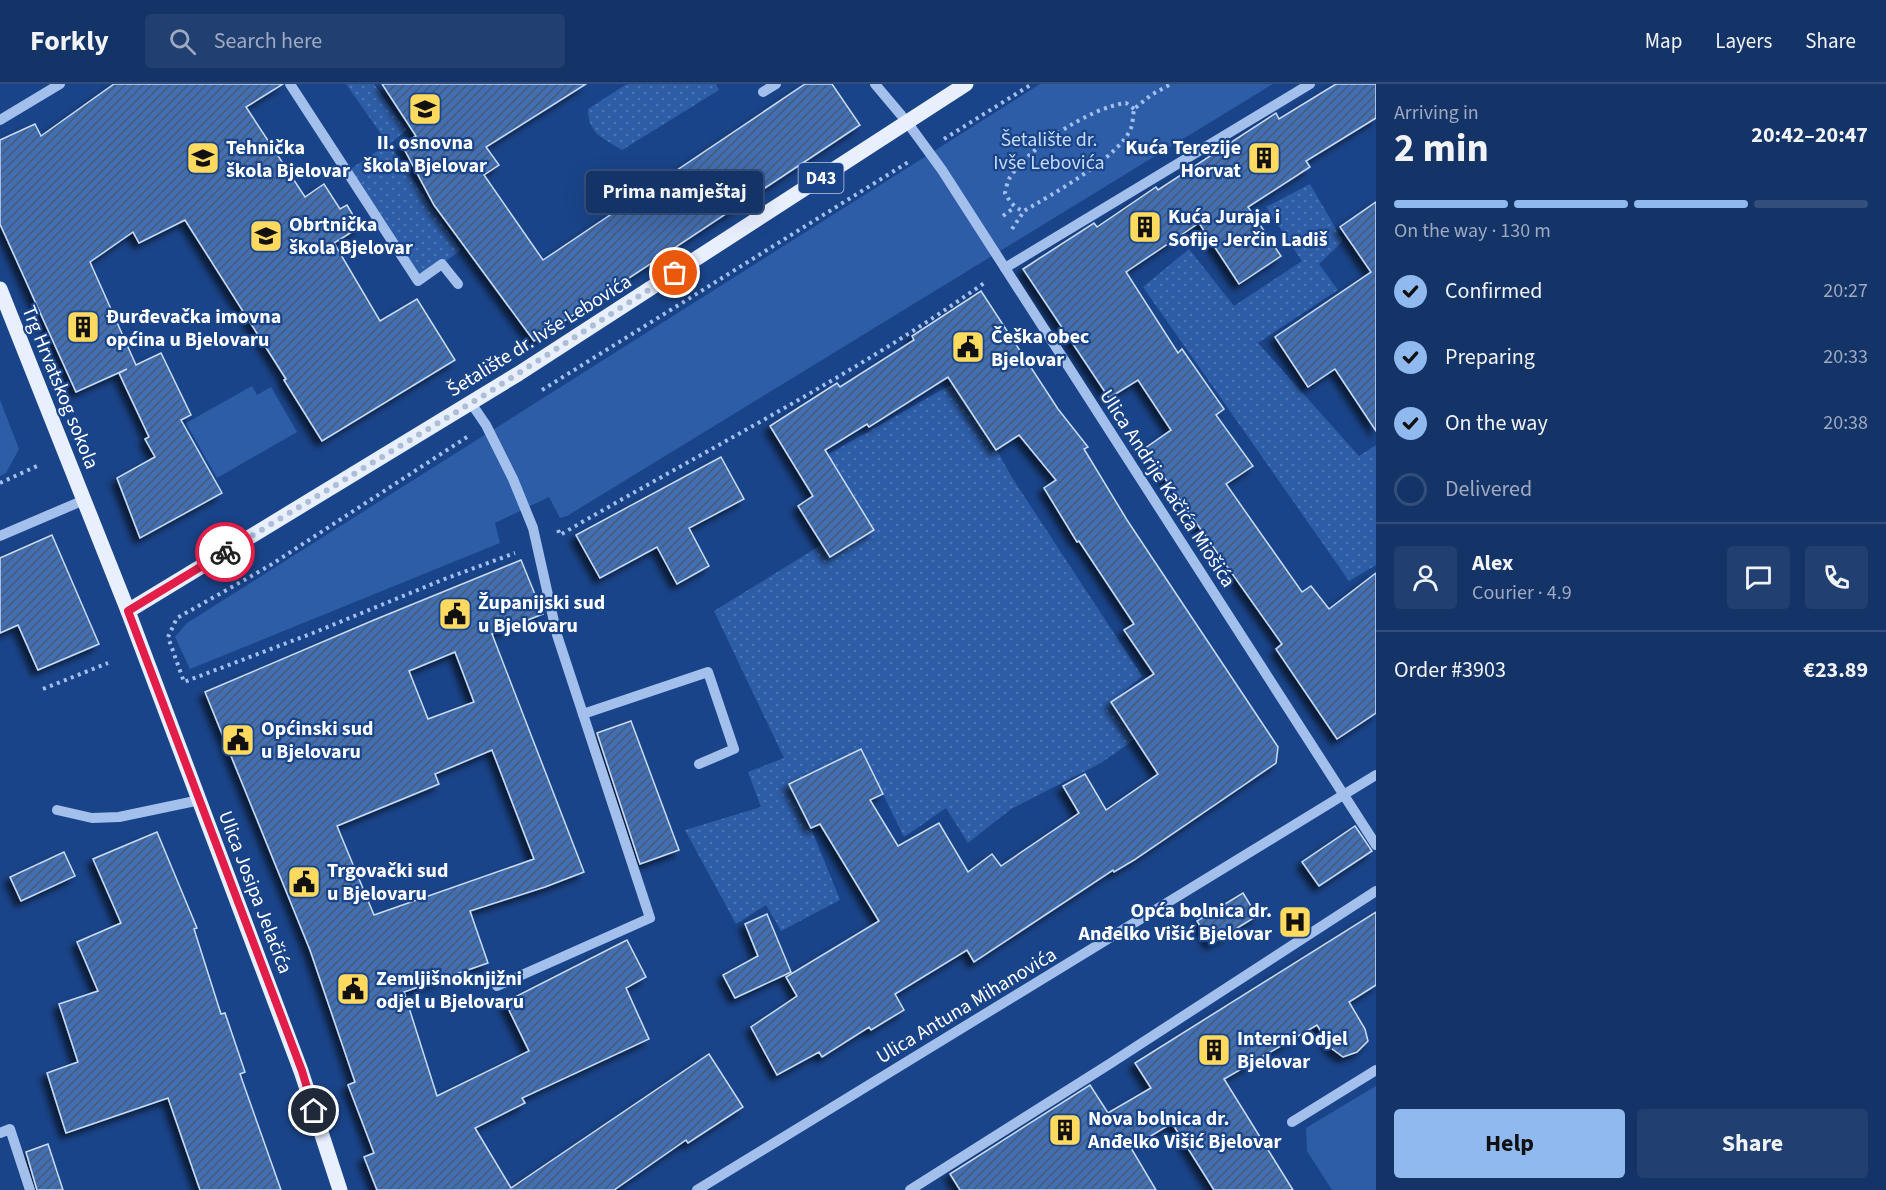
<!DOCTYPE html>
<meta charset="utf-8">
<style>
body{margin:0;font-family:"Source Sans 3",sans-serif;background:#213f70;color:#f1f3f6;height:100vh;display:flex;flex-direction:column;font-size:22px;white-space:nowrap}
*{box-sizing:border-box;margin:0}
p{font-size:20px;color:#9daac0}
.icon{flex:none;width:33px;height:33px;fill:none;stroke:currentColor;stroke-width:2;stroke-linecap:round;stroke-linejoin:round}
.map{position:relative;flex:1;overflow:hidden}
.side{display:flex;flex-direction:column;background:#143367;width:510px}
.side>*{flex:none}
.pin{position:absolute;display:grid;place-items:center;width:51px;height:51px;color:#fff;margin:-26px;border:3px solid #fff;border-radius:50%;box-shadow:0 2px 6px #0007}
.courier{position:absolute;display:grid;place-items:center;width:60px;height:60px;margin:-30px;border:4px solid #e11d48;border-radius:50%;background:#fff;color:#222;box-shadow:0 2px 8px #0007}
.bubble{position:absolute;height:42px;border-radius:6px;background:#143367;box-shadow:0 6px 24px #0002,0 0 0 2px #334e7b;font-size:20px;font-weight:700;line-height:42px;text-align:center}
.headline em{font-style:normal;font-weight:700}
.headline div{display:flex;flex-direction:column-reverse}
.headline{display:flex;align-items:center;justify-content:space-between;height:102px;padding:0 18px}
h1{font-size:39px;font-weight:700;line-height:45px}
.bar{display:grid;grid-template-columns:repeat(4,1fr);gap:9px 6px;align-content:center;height:72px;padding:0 18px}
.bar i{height:8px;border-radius:4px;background:#334e7b}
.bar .current{background:#90b9f0}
.bar p{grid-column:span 4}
.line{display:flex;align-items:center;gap:15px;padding:0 18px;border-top:2px solid #334e7b}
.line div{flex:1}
.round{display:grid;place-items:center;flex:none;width:63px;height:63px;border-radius:6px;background:#213f70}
ol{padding:0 18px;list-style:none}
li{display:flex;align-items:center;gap:18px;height:66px}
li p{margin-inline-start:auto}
li .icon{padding:6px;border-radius:50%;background:#90b9f0;color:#111;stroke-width:4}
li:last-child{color:#9daac0}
li i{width:33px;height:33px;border:3px solid #334e7b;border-radius:50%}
.primary-button{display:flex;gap:12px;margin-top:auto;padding:12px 18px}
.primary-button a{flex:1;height:69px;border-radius:6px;background:#90b9f0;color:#111;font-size:24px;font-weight:700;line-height:69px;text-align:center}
.primary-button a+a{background:#213f70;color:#f1f3f6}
header{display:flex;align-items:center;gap:36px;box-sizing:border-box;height:84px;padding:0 30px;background:#143367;border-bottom:2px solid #334e7b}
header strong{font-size:28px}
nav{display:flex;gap:33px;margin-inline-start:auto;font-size:21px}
.search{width:420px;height:54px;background:#213f70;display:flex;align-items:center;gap:15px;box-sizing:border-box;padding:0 21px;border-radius:6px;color:#9daac0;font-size:22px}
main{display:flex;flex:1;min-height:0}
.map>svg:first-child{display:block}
</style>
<header>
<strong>Forkly</strong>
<div class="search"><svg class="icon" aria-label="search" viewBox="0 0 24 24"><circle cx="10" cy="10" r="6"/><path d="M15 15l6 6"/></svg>Search here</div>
<nav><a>Map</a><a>Layers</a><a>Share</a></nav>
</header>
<main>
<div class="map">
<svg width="1376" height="1106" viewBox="0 0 1376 1106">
<defs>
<pattern id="grass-dots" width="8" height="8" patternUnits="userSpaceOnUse" patternTransform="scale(1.5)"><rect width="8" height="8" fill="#2d5da7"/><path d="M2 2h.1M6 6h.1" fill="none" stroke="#4c75b4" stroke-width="1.8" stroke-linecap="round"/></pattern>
<pattern id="building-hatch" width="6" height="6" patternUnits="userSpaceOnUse" patternTransform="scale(1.5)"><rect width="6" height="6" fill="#426eb2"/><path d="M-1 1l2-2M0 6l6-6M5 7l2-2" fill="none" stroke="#485a75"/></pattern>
<filter id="shadow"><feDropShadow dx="-5.5" dy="5.5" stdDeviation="3" flood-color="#0009"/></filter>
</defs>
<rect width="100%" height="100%" fill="#1a4489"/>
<g fill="url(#grass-dots)">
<polygon points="346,0 374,0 407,46 389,60 461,166 418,197 346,88 388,60"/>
<path d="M627 0H716L719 6 622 66C603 54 588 50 588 25Z"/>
<polygon points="1310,100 1343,157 1319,180 1338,206 1258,259 1359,372 1376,361 1376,481 1349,497 1143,203 1189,165 1234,222 1302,177 1266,123"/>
<polygon points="959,296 1011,392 1142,592 1112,618 1135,655 1101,679 1011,725 968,759 946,724 904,753 861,665 789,700 811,744 840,816 781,847 766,821 736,840 685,746 761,723 748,688 784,674 714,527 821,461 830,473 873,446 827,371"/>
</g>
<g fill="#2d5da7">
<polygon points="1040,0 1273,0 567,432 560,434 549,413 495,439 500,459 190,585 175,553 187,539"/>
<polygon points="252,302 257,311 271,303 297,348 217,394 186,339"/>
<polygon points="0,316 19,365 6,389 0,392"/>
<polygon points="1376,1002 1376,1106 1332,1106 1307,1067 1306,1044"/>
</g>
<g fill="url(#building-hatch)" stroke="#c8dcf9" stroke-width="1.5" fill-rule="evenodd" filter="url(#shadow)">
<polygon points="114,0 283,0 246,23 305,113 324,100 340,125 347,121 360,143 334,159 380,237 417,215 455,276 322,357 284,296 286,295 185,136 139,159 133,148 90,178 136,281 161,269 191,331 181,336 222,409 140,454 117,394 155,373 145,355 149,353 119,289 127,285 76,308 0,140 0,56 35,40 41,52"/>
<polygon points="382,0 586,0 486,63 499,81 484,91 543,176 805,0 832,0 860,41 534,257 434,121 402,61 416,52"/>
<polygon points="1336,0 1376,0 1376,34 1306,77 1310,83 1248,123 1281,172 1239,200 1199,139 1126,188 1178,269 1182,265 1224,325 1216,331 1253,382 1226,400 1302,508 1311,502 1329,525 1376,489 1376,629 1337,655 1276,565 1282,560 1144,365 1171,346 1138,296 1109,314 1023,185 1094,139 1097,143 1156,103 1158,106 1276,29 1279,35"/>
<polygon points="1376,118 1376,347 1335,285 1308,303 1275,253 1371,188 1340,143"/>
<polygon points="981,207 1058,325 1088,363 1084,365 1127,436 1278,663 1276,679 1134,776 1114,788 1113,786 974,878 967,866 895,910 904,926 871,946 869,943 822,973 819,968 777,991 751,943 797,912 786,893 879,837 820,740 811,744 789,700 861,665 883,710 870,716 898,762 939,739 968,788 992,770 1001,782 1079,729 1063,702 1085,690 1106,726 1158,690 1111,618 1154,590 1124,546 1134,540 1079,457 1077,458 1044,404 1056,396 1019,351 996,366 948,293 869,343 867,340 825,366 874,446 830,473 798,422 813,412 770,342 837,299 840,303 914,256 912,252"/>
<polygon points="721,373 744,415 689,444 709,482 677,500 657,463 600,494 576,451"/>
<polygon points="52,451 99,560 38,586 18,541 0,549 0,474"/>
<path d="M521 476 543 530 492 550 584 788 545 803 470 827 488 879 404 908 437 1012 529 967 505 918 627 856 646 893 626 904 649 955 522 1014 525 1019 475 1044 511 1104 709 970 743 1023 688 1059 686 1056 614 1106H377L364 1073 374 1069 348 1001 355 998 310 866 205 608 374 536ZM455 568 474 618 428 635 409 587ZM492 666 534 775 374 831 337 742 439 700 435 690Z"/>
<polygon points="631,637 679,766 640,780 597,649"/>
<polygon points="1355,742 1372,767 1319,802 1302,778"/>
<polygon points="157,748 197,844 194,845 221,930 225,929 245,988 240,990 281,1106 200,1106 168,1014 66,1049 47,989 78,978 59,920 98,907 77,858 121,839 93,775"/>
<polygon points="64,768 75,792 21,817 10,793"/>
<polygon points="1243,809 1257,832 1211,860 1197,837"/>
<polygon points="1376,828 1376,901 1349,918 1365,945 1368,957 1357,968 1343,973 1331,964 1317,941 1224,995 1293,1106 1214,1106 1172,1039 1131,1064 1156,1106 960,1106 950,1090 1090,1001 1108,1029 1151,1004 1135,979"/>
<polygon points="767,830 791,888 735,914 723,891 758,872 745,840"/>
<polygon points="48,1060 63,1106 37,1106 26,1068"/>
</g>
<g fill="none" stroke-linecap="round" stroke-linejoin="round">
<g stroke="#a3c0ed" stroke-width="4" stroke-dasharray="3 4.5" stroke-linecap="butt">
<path d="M1134 25 1126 19C1091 23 1026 65 1009 95 1007 99 1006 105 1005 109 1010 118 1014 124 1024 127 1051 111 1120 73 1131 44 1133 38 1133 31 1134 25L1151 11 1171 0"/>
<polyline points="944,55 1032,0"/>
<polyline points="1003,132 1015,123"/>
<polyline points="1012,145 1024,127"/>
<polyline points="542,306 910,77"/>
<polyline points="467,353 269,482 177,534 168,553 184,598 313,549 442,496 515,469"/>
<polyline points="0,399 37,382"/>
<path d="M558 446 560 451C703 367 852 293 987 197"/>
<polyline points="43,605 108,579"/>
</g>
<g stroke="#a3c0ed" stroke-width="10">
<polyline points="290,0 418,197 442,180 458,200"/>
<polyline points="875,0 907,38 942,86 1376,761"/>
<polyline points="763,8 776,0"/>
<polyline points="0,36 60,0"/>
<polyline points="1005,184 1310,0"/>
<polyline points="471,319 486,341 513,395 533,444 557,551 650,834 497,902"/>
<polyline points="0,452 84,416"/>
<polyline points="583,630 708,588 734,665 699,680"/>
<polyline points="57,726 92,734 119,733 200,716"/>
<polyline points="1292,1038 1376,986"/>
<polyline points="0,1049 10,1045 30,1106"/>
<polyline points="697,1106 1376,691"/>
<polyline points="910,1106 1111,979 1376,807"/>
</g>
<g stroke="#e8f0ff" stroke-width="15">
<polyline points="0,205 128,527 301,987 340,1106"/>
<polyline points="128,527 518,290 966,0"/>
</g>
</g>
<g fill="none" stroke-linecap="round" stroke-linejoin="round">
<polyline stroke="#afbed6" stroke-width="6" stroke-dasharray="0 10.8" points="225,468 486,310 675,189"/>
<polyline stroke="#e11d48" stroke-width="8" points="225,468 128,527 302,987 314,1027"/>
</g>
<defs>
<symbol id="school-square" viewBox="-11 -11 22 22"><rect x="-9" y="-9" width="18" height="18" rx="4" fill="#ffda5e" stroke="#1a4489"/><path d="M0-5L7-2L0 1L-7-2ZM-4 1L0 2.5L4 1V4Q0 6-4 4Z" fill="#111"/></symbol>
<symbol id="building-square" viewBox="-11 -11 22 22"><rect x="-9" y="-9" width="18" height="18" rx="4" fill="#ffda5e" stroke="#1a4489"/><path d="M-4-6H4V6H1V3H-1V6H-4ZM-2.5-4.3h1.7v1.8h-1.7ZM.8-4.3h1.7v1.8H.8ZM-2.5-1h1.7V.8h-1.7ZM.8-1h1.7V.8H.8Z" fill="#111"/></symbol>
<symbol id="civic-square" viewBox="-11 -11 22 22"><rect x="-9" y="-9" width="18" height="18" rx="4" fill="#ffda5e" stroke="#1a4489"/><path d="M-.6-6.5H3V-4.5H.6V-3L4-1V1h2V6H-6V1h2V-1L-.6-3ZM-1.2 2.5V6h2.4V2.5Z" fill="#111"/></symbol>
<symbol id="hospital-square" viewBox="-11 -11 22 22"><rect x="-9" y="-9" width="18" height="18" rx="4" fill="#ffda5e" stroke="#1a4489"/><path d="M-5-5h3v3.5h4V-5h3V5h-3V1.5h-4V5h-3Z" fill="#111"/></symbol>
</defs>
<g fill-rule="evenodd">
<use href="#school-square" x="406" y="6" width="38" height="38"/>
<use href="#school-square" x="184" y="55" width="38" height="38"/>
<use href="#building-square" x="1245" y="55" width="38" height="38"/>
<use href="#building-square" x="1126" y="124" width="38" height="38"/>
<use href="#school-square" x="247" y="133" width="38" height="38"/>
<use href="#building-square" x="64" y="224" width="38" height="38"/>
<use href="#civic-square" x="949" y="244" width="38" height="38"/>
<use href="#civic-square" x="436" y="511" width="38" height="38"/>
<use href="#civic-square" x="219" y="637" width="38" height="38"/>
<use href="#civic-square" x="285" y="779" width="38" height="38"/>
<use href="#hospital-square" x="1276" y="819" width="38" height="38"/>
<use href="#civic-square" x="334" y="886" width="38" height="38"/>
<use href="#building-square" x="1195" y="947" width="38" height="38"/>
<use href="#building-square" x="1046" y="1027" width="38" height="38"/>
</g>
<g text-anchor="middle" stroke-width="4.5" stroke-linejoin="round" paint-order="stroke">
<rect fill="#1a4489" stroke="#bac7dc" stroke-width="1.5" x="798.5" y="79" width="45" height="30" rx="4.5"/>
<g font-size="18" font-weight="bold" fill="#fff">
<text x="821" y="100">D43</text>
</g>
<g font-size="20" fill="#c8dcf9" stroke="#1a4489">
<text x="1049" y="62">Šetalište dr.<tspan x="1049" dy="23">Ivše Lebovića</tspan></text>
</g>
<g font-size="20" font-weight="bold" fill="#fff" stroke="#1a4489" text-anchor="start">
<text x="425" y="65" text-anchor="middle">II. osnovna<tspan x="425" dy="23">škola Bjelovar</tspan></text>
<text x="226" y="70">Tehnička<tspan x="226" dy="23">škola Bjelovar</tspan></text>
<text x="1241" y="70" text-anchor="end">Kuća Terezije<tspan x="1241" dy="23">Horvat</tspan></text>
<text x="1168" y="139">Kuća Juraja i<tspan x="1168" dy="23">Sofije Jerčin Ladiš</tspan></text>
<text x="289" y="147">Obrtnička<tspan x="289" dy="23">škola Bjelovar</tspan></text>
<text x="106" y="239">Đurđevačka imovna<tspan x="106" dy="23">općina u Bjelovaru</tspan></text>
<text x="991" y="259">Češka obec<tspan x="991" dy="23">Bjelovar</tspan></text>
<text x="478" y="525">Županijski sud<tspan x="478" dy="23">u Bjelovaru</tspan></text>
<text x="261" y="651">Općinski sud<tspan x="261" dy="23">u Bjelovaru</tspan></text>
<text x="327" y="793">Trgovački sud<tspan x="327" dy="23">u Bjelovaru</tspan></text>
<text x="1272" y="833" text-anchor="end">Opća bolnica dr.<tspan x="1272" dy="23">Anđelko Višić Bjelovar</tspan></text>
<text x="376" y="901">Zemljišnoknjižni<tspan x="376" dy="23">odjel u Bjelovaru</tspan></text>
<text x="1237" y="961">Interni Odjel<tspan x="1237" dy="23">Bjelovar</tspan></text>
<text x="1088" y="1041">Nova bolnica dr.<tspan x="1088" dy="23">Anđelko Višić Bjelovar</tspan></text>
</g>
<g font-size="20" fill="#fff" stroke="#1a4489">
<text transform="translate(539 251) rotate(-32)" y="7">Šetalište dr. Ivše Lebovića</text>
<text transform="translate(61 303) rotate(68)" y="7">Trg Hrvatskog sokola</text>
<text transform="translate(1168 404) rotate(57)" y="7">Ulica Andrije Kačića Miošića</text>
<text transform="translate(256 808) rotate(69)" y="7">Ulica Josipa Jelačića</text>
<text transform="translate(966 921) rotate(-31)" y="7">Ulica Antuna Mihanovića</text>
</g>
</g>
</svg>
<div class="pin" style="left:675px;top:189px;background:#ea580c"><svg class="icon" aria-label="bag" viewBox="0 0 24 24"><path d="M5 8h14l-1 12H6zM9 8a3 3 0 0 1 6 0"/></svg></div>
<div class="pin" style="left:314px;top:1027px;background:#1f2937"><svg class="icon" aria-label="home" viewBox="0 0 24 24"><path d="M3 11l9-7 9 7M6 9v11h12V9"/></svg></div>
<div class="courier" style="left:225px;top:468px"><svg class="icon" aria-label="bike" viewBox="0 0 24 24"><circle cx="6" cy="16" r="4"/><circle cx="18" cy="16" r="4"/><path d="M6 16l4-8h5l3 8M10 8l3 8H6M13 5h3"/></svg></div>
<div class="bubble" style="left:586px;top:87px;width:177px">Prima namještaj</div>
</div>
<section class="side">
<div class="headline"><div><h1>2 min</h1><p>Arriving in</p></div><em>20:42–20:47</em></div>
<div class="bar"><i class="current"></i><i class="current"></i><i class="current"></i><i></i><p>On the way · 130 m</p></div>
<ol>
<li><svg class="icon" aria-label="check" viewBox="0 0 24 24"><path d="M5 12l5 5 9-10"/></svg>Confirmed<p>20:27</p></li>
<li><svg class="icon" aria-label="check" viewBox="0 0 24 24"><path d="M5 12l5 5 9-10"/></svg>Preparing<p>20:33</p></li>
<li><svg class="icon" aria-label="check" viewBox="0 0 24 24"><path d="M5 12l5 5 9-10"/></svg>On the way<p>20:38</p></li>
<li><i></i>Delivered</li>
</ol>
<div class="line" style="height:108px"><a class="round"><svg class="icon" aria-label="person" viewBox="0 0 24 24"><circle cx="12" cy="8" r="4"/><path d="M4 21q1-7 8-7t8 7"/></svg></a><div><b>Alex</b><p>Courier · 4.9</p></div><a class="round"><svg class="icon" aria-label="chat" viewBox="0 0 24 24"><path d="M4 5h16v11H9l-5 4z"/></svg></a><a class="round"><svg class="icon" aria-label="phone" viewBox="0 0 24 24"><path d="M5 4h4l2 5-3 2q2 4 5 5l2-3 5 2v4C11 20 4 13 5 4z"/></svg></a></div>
<div class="line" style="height:78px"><div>Order #3903</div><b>€23.89</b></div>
<div class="primary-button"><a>Help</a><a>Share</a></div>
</section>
</main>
